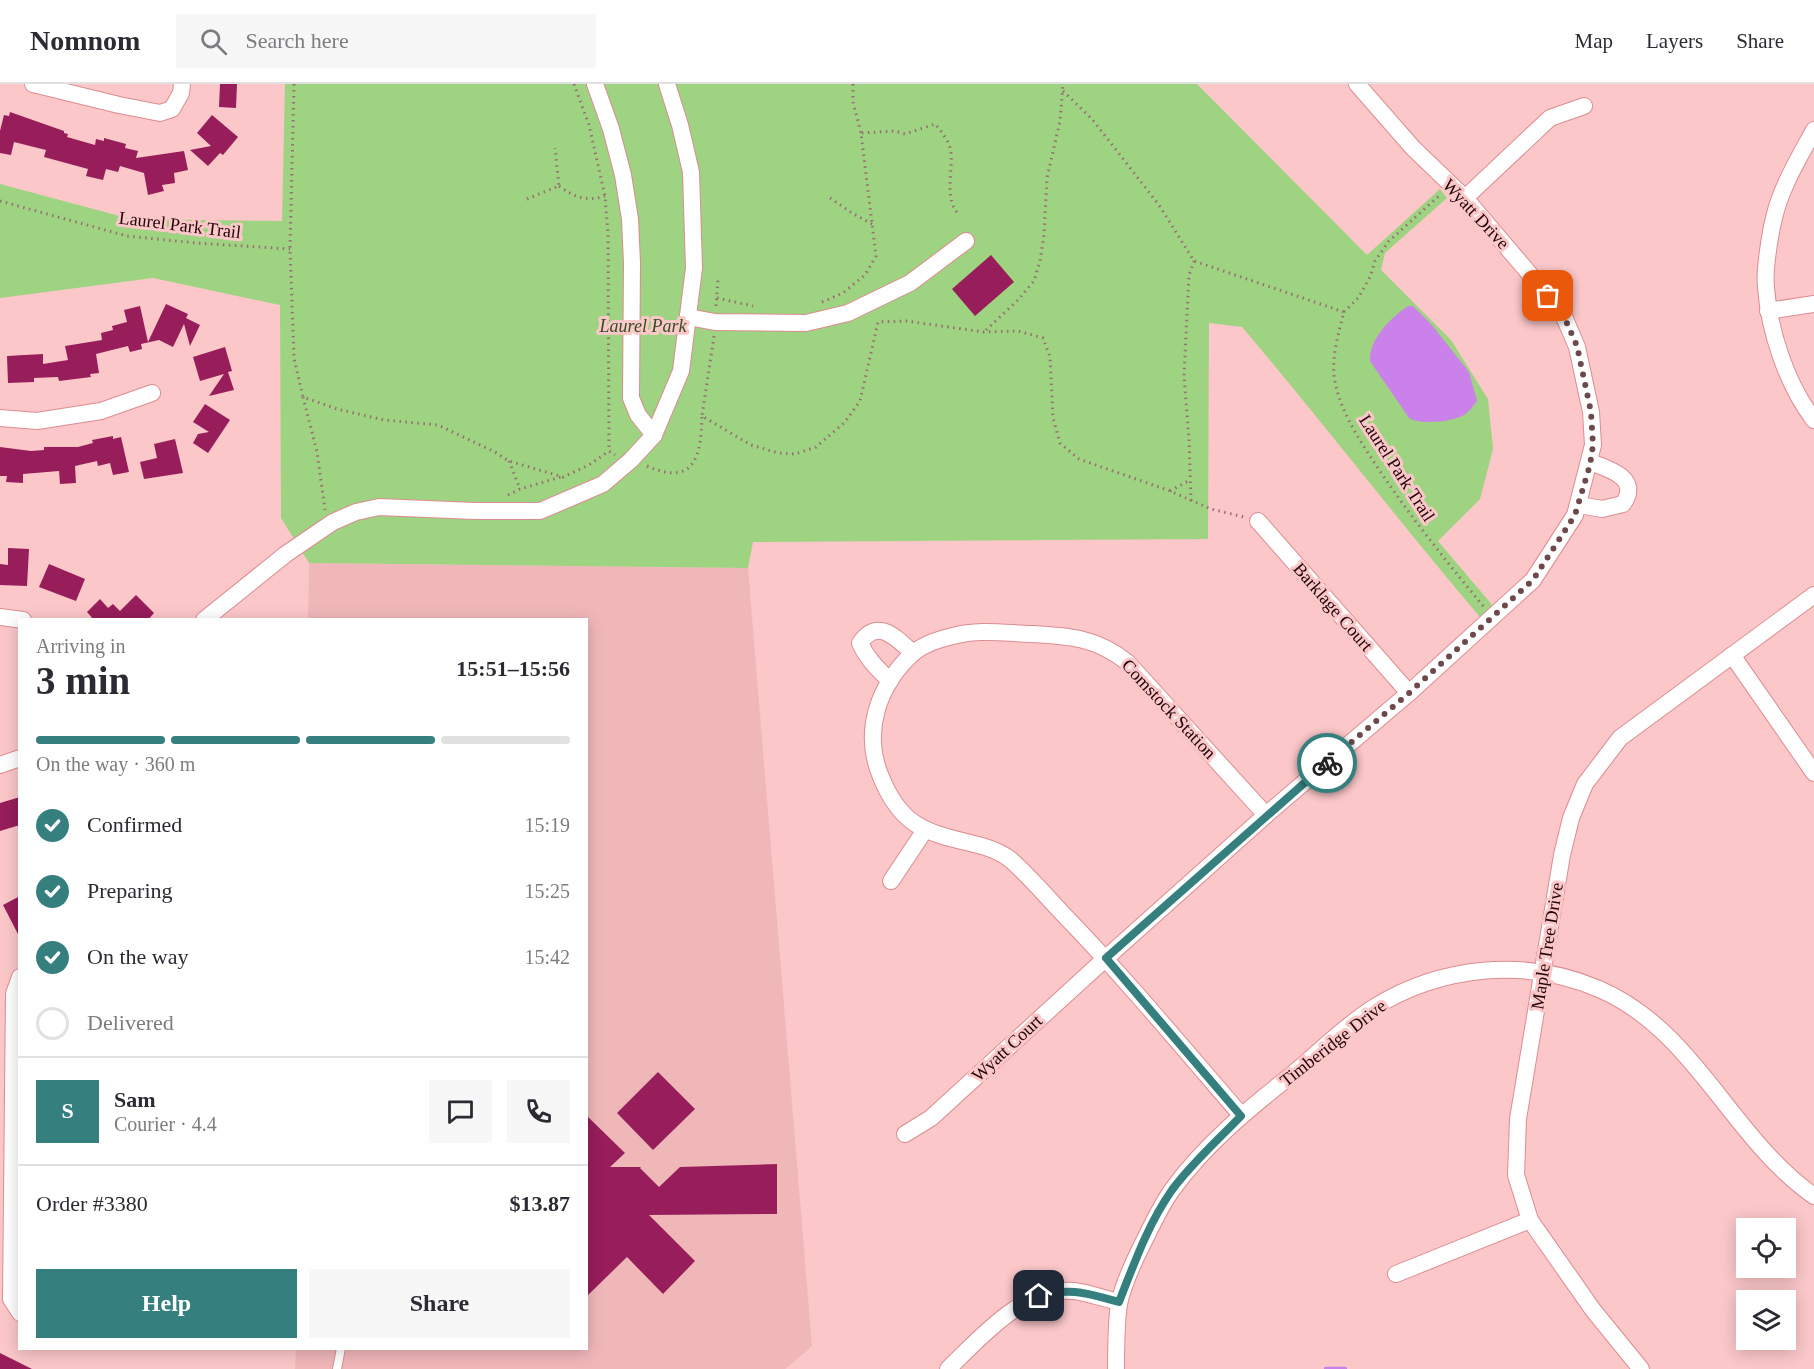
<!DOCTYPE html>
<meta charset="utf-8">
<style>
body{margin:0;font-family:Georgia,serif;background:#f7f7f7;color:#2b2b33;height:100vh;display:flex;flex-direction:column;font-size:22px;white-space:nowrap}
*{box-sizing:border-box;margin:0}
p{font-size:20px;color:#7c7c81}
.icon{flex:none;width:33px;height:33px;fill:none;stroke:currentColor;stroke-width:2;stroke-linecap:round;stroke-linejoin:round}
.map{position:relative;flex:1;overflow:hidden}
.drawer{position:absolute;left:18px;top:534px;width:570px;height:732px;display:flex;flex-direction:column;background:#fff;border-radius:0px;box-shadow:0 3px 15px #0003}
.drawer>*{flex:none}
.tools{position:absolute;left:1736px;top:1134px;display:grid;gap:12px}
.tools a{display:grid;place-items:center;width:60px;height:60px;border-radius:0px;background:#fff;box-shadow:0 3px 15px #0003;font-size:30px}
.pin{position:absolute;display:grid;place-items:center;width:51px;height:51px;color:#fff;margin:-26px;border-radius:12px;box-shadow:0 3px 9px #0006}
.courier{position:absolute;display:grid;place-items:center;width:60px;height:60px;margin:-30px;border:4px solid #367f7f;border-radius:50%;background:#fff;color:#222;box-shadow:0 2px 8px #0007}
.summary em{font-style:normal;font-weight:800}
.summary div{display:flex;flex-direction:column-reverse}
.summary{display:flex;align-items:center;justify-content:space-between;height:102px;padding:0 18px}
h1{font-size:39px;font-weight:800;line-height:45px}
.bar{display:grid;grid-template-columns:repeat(4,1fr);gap:9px 6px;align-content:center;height:72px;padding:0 18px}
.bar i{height:8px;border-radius:4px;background:#e1e1e2}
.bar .on{background:#367f7f}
.bar p{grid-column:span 4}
.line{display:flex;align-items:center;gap:15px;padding:0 18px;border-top:2px solid #e1e1e2}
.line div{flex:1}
.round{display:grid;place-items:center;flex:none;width:63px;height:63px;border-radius:0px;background:#f7f7f7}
ol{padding:0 18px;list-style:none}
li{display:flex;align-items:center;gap:18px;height:66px}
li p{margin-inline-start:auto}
li .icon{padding:6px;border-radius:50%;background:#367f7f;color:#fff;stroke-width:4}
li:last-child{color:#7c7c81}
li i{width:33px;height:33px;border:3px solid #e1e1e2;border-radius:50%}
.button{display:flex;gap:12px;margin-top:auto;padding:12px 18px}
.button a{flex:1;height:69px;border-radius:0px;background:#367f7f;color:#fff;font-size:24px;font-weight:800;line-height:69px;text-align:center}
.button a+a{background:#f7f7f7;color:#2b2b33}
header{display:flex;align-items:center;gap:36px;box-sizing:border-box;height:84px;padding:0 30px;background:#fff;border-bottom:2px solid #e1e1e2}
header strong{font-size:28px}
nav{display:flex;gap:33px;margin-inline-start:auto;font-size:21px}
.search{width:420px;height:54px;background:#f7f7f7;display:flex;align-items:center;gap:15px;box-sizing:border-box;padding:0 21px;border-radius:0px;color:#7c7c81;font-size:22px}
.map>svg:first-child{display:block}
</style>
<header>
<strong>Nomnom</strong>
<div class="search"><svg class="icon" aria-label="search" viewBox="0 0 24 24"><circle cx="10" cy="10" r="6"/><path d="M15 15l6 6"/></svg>Search here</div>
<nav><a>Map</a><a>Layers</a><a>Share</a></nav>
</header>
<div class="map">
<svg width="1814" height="1285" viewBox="0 0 1814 1285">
<rect width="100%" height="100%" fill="#fbc7c9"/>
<polygon fill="#f0b7b9" points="309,479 748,484 812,1262 785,1285 295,1285 296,1265 586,1264 586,536 308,535"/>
<path fill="#9ed382" d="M285 0H1197L1367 171 1440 105 1447 114 1385 169 1381 186 1451 256 1488 315 1493 365 1480 415 1438 457 1493 522 1480 533C1399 438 1323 338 1242 243L1209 239 1208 455 753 458 748 484 309 479 281 434 280 221 153 194 0 214V100L131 135 282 137Z"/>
<path fill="#cb81ea" d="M1408 222H1413L1431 240 1469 288 1477 317C1474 321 1468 329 1464 331 1453 338 1419 341 1409 334L1370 277C1369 254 1392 233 1408 222Z"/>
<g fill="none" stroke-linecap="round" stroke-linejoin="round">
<polyline stroke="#cb81ea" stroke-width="4.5" points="1326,1285 1345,1285"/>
</g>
<g fill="#971d5b">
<polygon points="220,0 237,0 236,24 219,23"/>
<polygon points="10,28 64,47 64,49 68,50 67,53 95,61 96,55 104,57 104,54 126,60 125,64 138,67 136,74 184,67 188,86 174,89 175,99 162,101 164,107 148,111 144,89 120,82 118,88 106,85 103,96 86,92 88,85 44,73 46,66 14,58 11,71 0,69 0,47 4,31 9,32"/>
<polygon points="212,31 238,53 223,71 220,69 208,82 190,66 211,62 197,49"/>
<polygon points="991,171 1014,198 975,232 952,205"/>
<polygon points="166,220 188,230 186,234 200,241 190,262 184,240 173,263 159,256 141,260 142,265 130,268 128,262 96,270 99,289 90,290 91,293 59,297 58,293 34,294 34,298 8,299 7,272 43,270 43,280 68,276 65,262 102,256 101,249 113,246 112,242 127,238 124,226 140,222 148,258"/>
<polygon points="225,263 232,287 228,288 234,306 209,312 224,290 200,297 193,273"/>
<polygon points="205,320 230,336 208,369 193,359 198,350 209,348 193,338"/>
<polygon points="113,352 113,355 121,353 129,388 113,391 110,379 98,382 97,377 75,382 76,399 60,400 59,387 23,390 23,399 6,398 7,392 0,392 0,363 31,367 44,366 44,363 78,363 93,359 92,356"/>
<polygon points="175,355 183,389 144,395 140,378 157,374 154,360"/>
<polygon points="8,464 29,465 27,502 0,501 0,480 8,481"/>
<polygon points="49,480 85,495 76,517 39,503"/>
<polygon points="136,511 154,529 148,536 94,536 87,528 100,515 108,524 113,520 120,527"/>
<polygon points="20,713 20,741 0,747 0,719"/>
<polygon points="20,812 20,854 3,821"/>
<polygon points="658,988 695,1025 653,1066 617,1029"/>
<polygon points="586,1031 625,1069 610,1083 641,1083 640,1084 659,1103 680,1083 777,1080 777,1130 649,1131 695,1177 663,1210 627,1173 586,1213"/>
<polygon points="0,1269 32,1285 0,1285"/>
</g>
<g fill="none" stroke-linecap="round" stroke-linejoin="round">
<defs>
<polyline id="service" points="337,1285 341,1264"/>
<g id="minor">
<polyline points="33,0 119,21 160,29 172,25 181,9 182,0"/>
<polyline points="595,0 611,45 623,91 630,135 632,179 631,314 638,331 654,351"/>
<path d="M1814 46C1799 74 1781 103 1774 134 1770 150 1764 187 1766 203 1769 247 1787 301 1814 336"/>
<polyline points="1465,114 1550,34 1584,22"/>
<polyline points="1768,227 1814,220"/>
<polyline points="688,233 715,238 806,239 848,229 910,199 966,157"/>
<polyline points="0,334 37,337 101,327 152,309"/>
<path d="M1579 421 1602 425 1623 420C1641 394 1609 385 1590 378"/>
<polyline points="1258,437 1409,609"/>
<polyline points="0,533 23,536"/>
<polyline points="204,536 286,470 333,438 356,428 379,423 475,427 540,427 603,400 631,376 654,351 681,287 694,184 691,88 680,41 667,0"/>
<polyline points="1732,571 1814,689"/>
<path d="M890 597C878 585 867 575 860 559 878 533 896 554 913 569"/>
<polyline points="0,681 20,674"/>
<polyline points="891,797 925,746"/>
<polyline points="20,893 14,910 11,1215 20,1229"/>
<path d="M1241 1031C1183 964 1126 895 1064 831 1047 813 1030 793 1011 776 1000 767 984 762 970 759 923 748 900 740 881 693 862 648 878 602 912 570 922 561 940 555 953 552 978 545 1004 549 1030 550 1068 552 1095 553 1127 578L1266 731"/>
<polyline points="905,1050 931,1034 1106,874 1266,731 1409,609 1533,496 1575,431 1593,361 1591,328 1577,263 1562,228 1465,114 1413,64 1357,0"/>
<polyline points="1396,1190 1530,1136"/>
<path d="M948 1285C980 1254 1025 1202 1074 1207 1089 1209 1105 1215 1119 1218"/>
<path d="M1116 1285C1116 1264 1116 1241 1119 1220 1123 1200 1134 1177 1143 1159 1152 1141 1160 1123 1172 1106 1205 1060 1251 1023 1295 988 1319 968 1346 941 1373 924 1440 882 1525 873 1599 905 1695 946 1731 1054 1814 1112"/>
<polyline points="1641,1285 1593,1226 1530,1136 1516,1091 1518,1035 1562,771 1571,734 1585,700 1620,654 1814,511"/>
</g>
</defs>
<use href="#service" stroke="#dd8c91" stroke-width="10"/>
<use href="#minor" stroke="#dd8c91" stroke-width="18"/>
<g stroke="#986f72" stroke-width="3" stroke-dasharray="1.5 4.5" stroke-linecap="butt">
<polyline points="294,0 290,165 294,274 303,313 337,325 384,336 438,341 495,368 509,377 563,393 589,381 609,367"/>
<polyline points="574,0 589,41 605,112 608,150 609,367 615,371"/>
<polyline points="853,0 853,18 861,49"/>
<path d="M1063 7 1092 35 1159 121 1194 177 1344 228C1339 247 1332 271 1334 291 1338 324 1358 354 1376 381 1409 431 1446 477 1484 523"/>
<path d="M559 102C574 113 586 118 605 112"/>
<polyline points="830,114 852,129 874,141"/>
<polyline points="527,115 559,102 555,64"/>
<polyline points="0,117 127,152 196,159 290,165"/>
<polyline points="717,214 753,222"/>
<path d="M822 218 843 209 865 191 876 172 861 49 895 47 905 50 935 40C942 48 950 58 951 69 953 89 944 112 958 130"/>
<polyline points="716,222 718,195"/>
<polyline points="1344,228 1359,213 1370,193 1375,177 1389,157 1440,111"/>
<polyline points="986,246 1018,216 1034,197 1040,177 1044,151 1047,94 1060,37 1063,0"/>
<polyline points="714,252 702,332 751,361 778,369 795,370 816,363 845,338 860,317 878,238 906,237 984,248 1018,247 1043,254 1050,273 1053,334 1060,359 1079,375 1170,407 1211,425 1244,433"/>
<polyline points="303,313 317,368 325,426"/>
<polyline points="509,377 520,405"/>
<path d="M647 382C695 403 701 372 702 332"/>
<polyline points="1170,407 1190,396"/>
<polyline points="508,411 520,405 561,393"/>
<polyline points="1191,417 1189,355 1184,292 1189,191 1194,177"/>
</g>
<use href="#service" stroke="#fff" stroke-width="8"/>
<use href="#minor" stroke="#fff" stroke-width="16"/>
</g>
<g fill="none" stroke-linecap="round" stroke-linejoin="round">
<polyline stroke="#6d494c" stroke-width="6" stroke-dasharray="0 10.8" points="1327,679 1409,609 1533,496 1575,431 1590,381 1593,361 1591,328 1577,262 1562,228 1548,212"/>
<path stroke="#367f7f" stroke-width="8" d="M1039 1212C1072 1203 1088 1210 1119 1218 1134 1180 1148 1140 1172 1106 1192 1079 1218 1056 1241 1032L1106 874 1327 679"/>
</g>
<g text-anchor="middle" stroke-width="6" stroke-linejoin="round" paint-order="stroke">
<g font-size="18" fill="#200508" stroke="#fbc7c9">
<text transform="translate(1476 130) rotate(47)" y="6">Wyatt Drive</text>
<text transform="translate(180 141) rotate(7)" y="6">Laurel Park Trail</text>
<text transform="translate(1397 384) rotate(57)" y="6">Laurel Park Trail</text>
<text transform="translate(1333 523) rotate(49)" y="6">Barklage Court</text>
<text transform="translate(1169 625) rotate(47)" y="6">Comstock Station</text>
<text transform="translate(1547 862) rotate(-81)" y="6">Maple Tree Drive</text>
<text transform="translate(1333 959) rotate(-38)" y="6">Timberidge Drive</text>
<text transform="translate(1007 964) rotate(-43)" y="6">Wyatt Court</text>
</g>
<g font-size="18" font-style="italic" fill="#314e21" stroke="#fbc7c9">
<text x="643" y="248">Laurel Park</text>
</g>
</g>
</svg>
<div class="tools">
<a><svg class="icon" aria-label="locate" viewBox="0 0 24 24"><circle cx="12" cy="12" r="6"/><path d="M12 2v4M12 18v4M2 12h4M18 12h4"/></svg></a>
<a><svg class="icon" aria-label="layers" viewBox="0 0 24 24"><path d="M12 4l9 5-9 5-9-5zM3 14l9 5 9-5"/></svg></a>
</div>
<div class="pin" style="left:1548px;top:212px;background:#ea580c"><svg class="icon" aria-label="bag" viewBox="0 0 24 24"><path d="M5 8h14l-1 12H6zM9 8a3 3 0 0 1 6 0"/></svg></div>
<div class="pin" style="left:1039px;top:1212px;background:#1f2937"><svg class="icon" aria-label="home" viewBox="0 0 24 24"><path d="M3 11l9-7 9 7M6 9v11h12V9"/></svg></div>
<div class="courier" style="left:1327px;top:679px"><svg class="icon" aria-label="bike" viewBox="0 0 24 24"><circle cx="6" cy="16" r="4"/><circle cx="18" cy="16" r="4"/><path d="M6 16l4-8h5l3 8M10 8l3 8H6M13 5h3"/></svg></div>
<section class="drawer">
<div class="summary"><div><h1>3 min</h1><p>Arriving in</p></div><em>15:51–15:56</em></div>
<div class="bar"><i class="on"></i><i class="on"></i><i class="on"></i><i></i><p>On the way · 360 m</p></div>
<ol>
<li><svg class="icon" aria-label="check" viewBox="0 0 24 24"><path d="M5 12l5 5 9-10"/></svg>Confirmed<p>15:19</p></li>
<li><svg class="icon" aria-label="check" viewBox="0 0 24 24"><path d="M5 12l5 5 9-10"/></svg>Preparing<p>15:25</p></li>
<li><svg class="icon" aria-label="check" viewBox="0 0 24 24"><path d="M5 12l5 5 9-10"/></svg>On the way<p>15:42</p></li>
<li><i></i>Delivered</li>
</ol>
<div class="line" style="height:108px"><b class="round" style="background:#367f7f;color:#fff">S</b><div><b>Sam</b><p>Courier · 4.4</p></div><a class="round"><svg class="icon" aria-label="chat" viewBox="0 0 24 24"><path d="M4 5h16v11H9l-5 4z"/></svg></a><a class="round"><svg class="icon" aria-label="phone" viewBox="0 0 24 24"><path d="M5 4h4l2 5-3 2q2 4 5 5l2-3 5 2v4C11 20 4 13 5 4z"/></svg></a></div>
<div class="line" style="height:78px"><div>Order #3380</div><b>$13.87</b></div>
<div class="button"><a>Help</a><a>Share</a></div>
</section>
</div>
